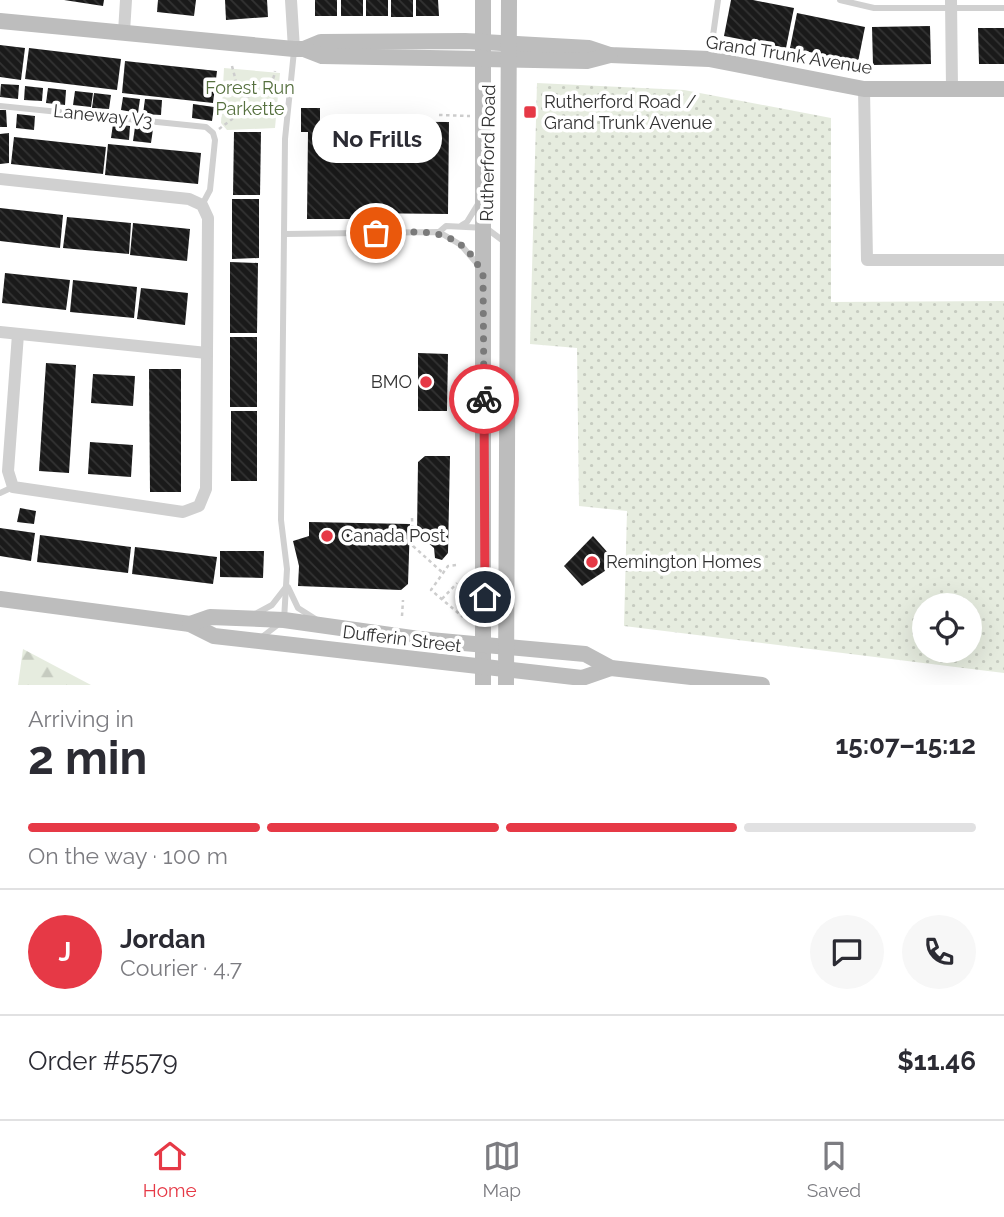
<!DOCTYPE html>
<meta charset="utf-8">
<style>
body{margin:0;font-family:Raleway,sans-serif;background:#f7f7f7;color:#2b2b33;height:100vh;display:flex;flex-direction:column;font-size:26px;white-space:nowrap}
*{box-sizing:border-box;margin:0}
p{font-size:23px;color:#7c7c81}
.icon{flex:none;width:38px;height:38px;fill:none;stroke:currentColor;stroke-width:2;stroke-linecap:round;stroke-linejoin:round}
.map{position:relative;height:685px;overflow:hidden}
.sheet{display:flex;flex-direction:column;background:#fff;flex:1}
.sheet>*{flex:none}
.controls{position:absolute;left:912px;top:593px;display:grid;gap:14px}
.controls a{display:grid;place-items:center;width:70px;height:70px;border-radius:50%;background:#fff;box-shadow:0 7px 28px #0002;font-size:35px}
.pin{position:absolute;display:grid;place-items:center;width:60px;height:60px;color:#fff;margin:-30px;border:4px solid #fff;border-radius:50%;box-shadow:0 2px 7px #0007}
.courier{position:absolute;display:grid;place-items:center;width:70px;height:70px;margin:-35px;border:5px solid #e63946;border-radius:50%;background:#fff;color:#222;box-shadow:0 2px 9px #0007}
.bubble{position:absolute;height:49px;border-radius:24px;background:#fff;box-shadow:0 7px 28px #0002;font-size:23px;font-weight:700;line-height:49px;text-align:center}
.summary em{font-style:normal;font-weight:700}
.summary div{display:flex;flex-direction:column-reverse}
.summary{display:flex;align-items:center;justify-content:space-between;height:119px;padding:0 28px}
h1{font-size:46px;font-weight:700;line-height:52px}
.bar{display:grid;grid-template-columns:repeat(4,1fr);gap:10px 7px;align-content:center;height:84px;padding:0 28px}
.bar i{height:9px;border-radius:5px;background:#e1e1e2}
.bar .selected{background:#e63946}
.bar p{grid-column:span 4}
.line{display:flex;align-items:center;gap:18px;padding:0 28px;border-top:2px solid #e1e1e2}
.line div{flex:1}
.round{display:grid;place-items:center;flex:none;width:74px;height:74px;border-radius:37px;background:#f7f7f7}
.menu{display:flex;justify-content:space-around;align-items:center;height:98px;border-top:2px solid #e1e1e2;background:#fff;font-size:19px;color:#7c7c81}
.menu a{display:grid;justify-items:center;gap:4px}
.menu .selected{color:#e63946}
.map>svg:first-child{display:block}
</style>
<div class="map">
<svg width="1004" height="685" viewBox="0 0 1004 685">
<defs>
<pattern id="grass-dots" width="8" height="8" patternUnits="userSpaceOnUse" patternTransform="scale(1.75)"><rect width="8" height="8" fill="#e6ecdf"/><path d="M2 2h.1M6 6h.1" fill="none" stroke="#c6cbc0" stroke-width="1.8" stroke-linecap="round"/></pattern>
<pattern id="forest-firs" width="22" height="20" patternUnits="userSpaceOnUse" patternTransform="scale(1.75)"><rect width="22" height="20" fill="#e6ecdf"/><path d="M5 1l3.5 6h-7zM16 11l3.5 6h-7z" fill="#c6cbc0"/></pattern>
<pattern id="building-back-hatch" width="6" height="6" patternUnits="userSpaceOnUse" patternTransform="scale(1.75)"><rect width="6" height="6" fill="#1a1a1a"/><path d="M-1 5l2 2M0 0l6 6M5-1l2 2" fill="none" stroke="#333"/></pattern>
</defs>
<rect width="100%" height="100%" fill="#fff"/>
<path fill="url(#grass-dots)" fill-rule="evenodd" d="M537 83 684 90 831 118V302L1004 301V673L624 626 627 511 579 506 577 348 530 344ZM924 606H970V651H924Z"/>
<polygon fill="url(#forest-firs)" points="23,649 91,685 18,685"/>
<polygon fill="#e6ecdf" points="224,68 280,73 275,128 227,130 221,123"/>
<g fill="url(#building-back-hatch)">
<polygon points="64,0 104,0 103,6"/>
<polygon points="158,0 196,0 194,16 157,12"/>
<polygon points="225,0 267,0 268,17 226,20"/>
<rect x="315" y="0" width="22" height="16"/>
<rect x="341" y="0" width="22" height="16"/>
<rect x="366" y="0" width="22" height="16"/>
<rect x="391" y="0" width="22" height="17"/>
<polygon points="416,0 438,0 439,16 416,16"/>
<polygon points="731,0 753,0 794,8 786,48 724,36"/>
<polygon points="797,13 865,27 858,62 790,48"/>
<polygon points="930,26 931,64 873,65 872,27"/>
<polygon points="978,28 1004,28 1004,64 979,64"/>
<polygon points="0,45 25,48 21,80 0,77"/>
<polygon points="29,48 121,59 117,90 25,79"/>
<polygon points="125,61 217,71 213,103 122,93"/>
<polygon points="1,84 19,85 18,99 0,97"/>
<polygon points="25,86 43,88 42,101 24,100"/>
<polygon points="48,88 66,90 65,105 46,103"/>
<polygon points="75,91 93,93 91,107 73,105"/>
<polygon points="94,93 111,95 109,109 92,108"/>
<polygon points="123,97 140,99 138,113 121,110"/>
<polygon points="145,99 162,100 161,115 143,114"/>
<polygon points="193,104 214,107 212,121 192,118"/>
<polygon points="301,108 320,108 320,121 449,122 448,214 355,213 355,219 307,219 308,132 301,132"/>
<polygon points="0,110 6,110 7,127 0,127"/>
<polygon points="17,114 35,116 34,130 16,128"/>
<polygon points="113,124 130,126 129,140 111,138"/>
<polygon points="135,127 153,129 151,143 133,141"/>
<polygon points="234,132 261,132 260,195 233,195"/>
<polygon points="9,133 9,163 0,164 0,134"/>
<polygon points="14,137 106,147 103,174 11,164"/>
<polygon points="108,144 201,153 198,184 105,175"/>
<polygon points="232,199 259,199 259,258 232,259"/>
<polygon points="0,208 63,215 60,248 0,241"/>
<polygon points="67,217 131,223 129,254 63,248"/>
<polygon points="133,223 190,229 187,261 130,255"/>
<polygon points="230,262 258,263 257,333 230,333"/>
<polygon points="5,273 70,280 66,310 2,303"/>
<polygon points="73,280 137,287 134,318 70,312"/>
<polygon points="141,288 188,293 185,325 137,319"/>
<rect x="230" y="337" width="27" height="70"/>
<polygon points="418,353 448,354 447,411 418,411"/>
<polygon points="46,363 76,365 69,473 39,471"/>
<polygon points="149,369 181,369 181,492 150,492"/>
<polygon points="93,374 135,376 133,406 91,403"/>
<rect x="231" y="411" width="26" height="70"/>
<polygon points="90,442 133,445 131,477 88,474"/>
<polygon points="425,456 450,456 448,553 442,560 435,558 434,548 417,533 418,462"/>
<polygon points="20,508 36,511 34,524 17,522"/>
<polygon points="309,522 410,524 408,584 401,590 298,586 299,566 293,541 309,536"/>
<polygon points="0,528 35,533 31,561 0,556"/>
<polygon points="40,535 131,547 128,573 37,562"/>
<polygon points="593,536 617,563 582,586 564,566"/>
<polygon points="135,547 217,557 213,584 132,574"/>
<polygon points="220,551 264,551 263,578 220,577"/>
</g>
<g fill="none" stroke-linecap="round" stroke-linejoin="round">
<g stroke="#cdcdcd" stroke-width="2.5" stroke-dasharray="3.5 3.5" stroke-linecap="butt">
<path d="M232 66 238 89 245 97C261 96 273 87 275 71"/>
<polyline points="439,115 470,116"/>
<polyline points="219,129 240,113 245,98"/>
<polyline points="412,518 413,546 443,573"/>
<polyline points="456,565 448,566 431,590 463,617"/>
<polyline points="442,599 457,583"/>
<polyline points="402,616 403,600"/>
</g>
<g stroke="#d0d0d0" stroke-width="6">
<polyline points="840,0 874,8 1004,8"/>
<polyline points="710,57 718,0"/>
<polyline points="0,106 206,127 213,133 215,140 210,190 202,205"/>
<polyline points="462,225 467,222 478,204"/>
<polyline points="439,232 446,226 486,228 506,243"/>
<polyline points="285,234 439,232 461,245 479,266"/>
<polyline points="0,493 13,487"/>
<polyline points="288,587 298,608 317,620"/>
<polyline points="255,614 272,605 286,587"/>
<polyline points="262,637 284,620 287,569 281,520 285,139 294,51"/>
</g>
<g stroke="#d0d0d0" stroke-width="12">
<polyline points="291,0 294,49"/>
<polyline points="951,0 952,88"/>
<polyline points="124,32 126,0"/>
<polyline points="864,89 867,260 1004,260"/>
<polyline points="0,179 189,199 202,205 208,218 206,489 199,506 183,512 13,487 8,471 18,334"/>
<polyline points="0,332 207,353"/>
</g>
<g stroke="#bdbdbd" stroke-width="16">
<polyline points="483,0 483,685"/>
<polyline points="0,21 294,49 304,49 321,42 465,41 589,48 610,55 709,59 864,89 1004,89"/>
<polyline points="304,49 322,56 587,61 610,55"/>
<polyline points="0,599 190,624 214,636 582,678 611,668"/>
<polyline points="190,624 210,617 284,620 419,639 585,654 611,668 762,685"/>
<polyline points="506,685 509,0"/>
</g>
</g>
<g fill="none" stroke-linecap="round" stroke-linejoin="round">
<path stroke="#7a7a7a" stroke-width="7" stroke-dasharray="0 12.6" d="M376 233C423 232 460 224 483 275L484 399"/>
<polyline stroke="#e63946" stroke-width="9" points="484,399 485,597"/>
</g>
<g fill="#e63946" stroke="#fff" stroke-width="2.5">
<rect x="523" y="105" width="14" height="14" rx="3.5"/>
<circle cx="426" cy="382" r="7"/>
<circle cx="327" cy="536" r="7"/>
<circle cx="592" cy="562" r="7"/>
</g>
<g text-anchor="middle" stroke-width="7" stroke-linejoin="round" paint-order="stroke">
<g font-size="18" fill="#333" stroke="#fff">
<text transform="translate(789 55) rotate(9)" y="6">Grand Trunk Avenue</text>
<text transform="translate(103 116) rotate(6)" y="6">Laneway V3</text>
<text transform="translate(488 153) rotate(-89)" y="6">Rutherford Road</text>
<text transform="translate(402 639) rotate(7)" y="6">Dufferin Street</text>
</g>
<g font-size="18" fill="#56703f" stroke="#fff">
<text x="250" y="94">Forest Run<tspan x="250" dy="21">Parkette</tspan></text>
</g>
<g font-size="18" fill="#333" stroke="#fff" text-anchor="start">
<text x="544" y="108">Rutherford Road /<tspan x="544" dy="21">Grand Trunk Avenue</tspan></text>
<text x="412" y="388" text-anchor="end">BMO</text>
<text x="341" y="542">Canada Post</text>
<text x="606" y="568">Remington Homes</text>
</g>
</g>
</svg>
<div class="controls">
<a><svg class="icon" aria-label="locate" viewBox="0 0 24 24"><circle cx="12" cy="12" r="6"/><path d="M12 2v4M12 18v4M2 12h4M18 12h4"/></svg></a>
</div>
<div class="pin" style="left:376px;top:233px;background:#ea580c"><svg class="icon" aria-label="bag" viewBox="0 0 24 24"><path d="M5 8h14l-1 12H6zM9 8a3 3 0 0 1 6 0"/></svg></div>
<div class="pin" style="left:485px;top:597px;background:#1f2937"><svg class="icon" aria-label="home" viewBox="0 0 24 24"><path d="M3 11l9-7 9 7M6 9v11h12V9"/></svg></div>
<div class="courier" style="left:484px;top:399px"><svg class="icon" aria-label="bike" viewBox="0 0 24 24"><circle cx="6" cy="16" r="4"/><circle cx="18" cy="16" r="4"/><path d="M6 16l4-8h5l3 8M10 8l3 8H6M13 5h3"/></svg></div>
<div class="bubble" style="left:312px;top:114px;width:130px">No Frills</div>
</div>
<section class="sheet">
<div class="summary"><div><h1>2 min</h1><p>Arriving in</p></div><em>15:07–15:12</em></div>
<div class="bar"><i class="selected"></i><i class="selected"></i><i class="selected"></i><i></i><p>On the way · 100 m</p></div>
<div class="line" style="height:126px"><b class="round" style="background:#e63946;color:#fff">J</b><div><b>Jordan</b><p>Courier · 4.7</p></div><a class="round"><svg class="icon" aria-label="chat" viewBox="0 0 24 24"><path d="M4 5h16v11H9l-5 4z"/></svg></a><a class="round"><svg class="icon" aria-label="phone" viewBox="0 0 24 24"><path d="M5 4h4l2 5-3 2q2 4 5 5l2-3 5 2v4C11 20 4 13 5 4z"/></svg></a></div>
<div class="line" style="height:91px"><div>Order #5579</div><b>$11.46</b></div>
</section>
<nav class="menu">
<a class="selected"><svg class="icon" aria-label="home" viewBox="0 0 24 24"><path d="M3 11l9-7 9 7M6 9v11h12V9"/></svg>Home</a>
<a><svg class="icon" aria-label="map" viewBox="0 0 24 24"><path d="M3 6l6-2 6 2 6-2v14l-6 2-6-2-6 2zM9 4v14M15 6v14"/></svg>Map</a>
<a><svg class="icon" aria-label="saved" viewBox="0 0 24 24"><path d="M7 4h10v16l-5-4-5 4z"/></svg>Saved</a>
</nav>
